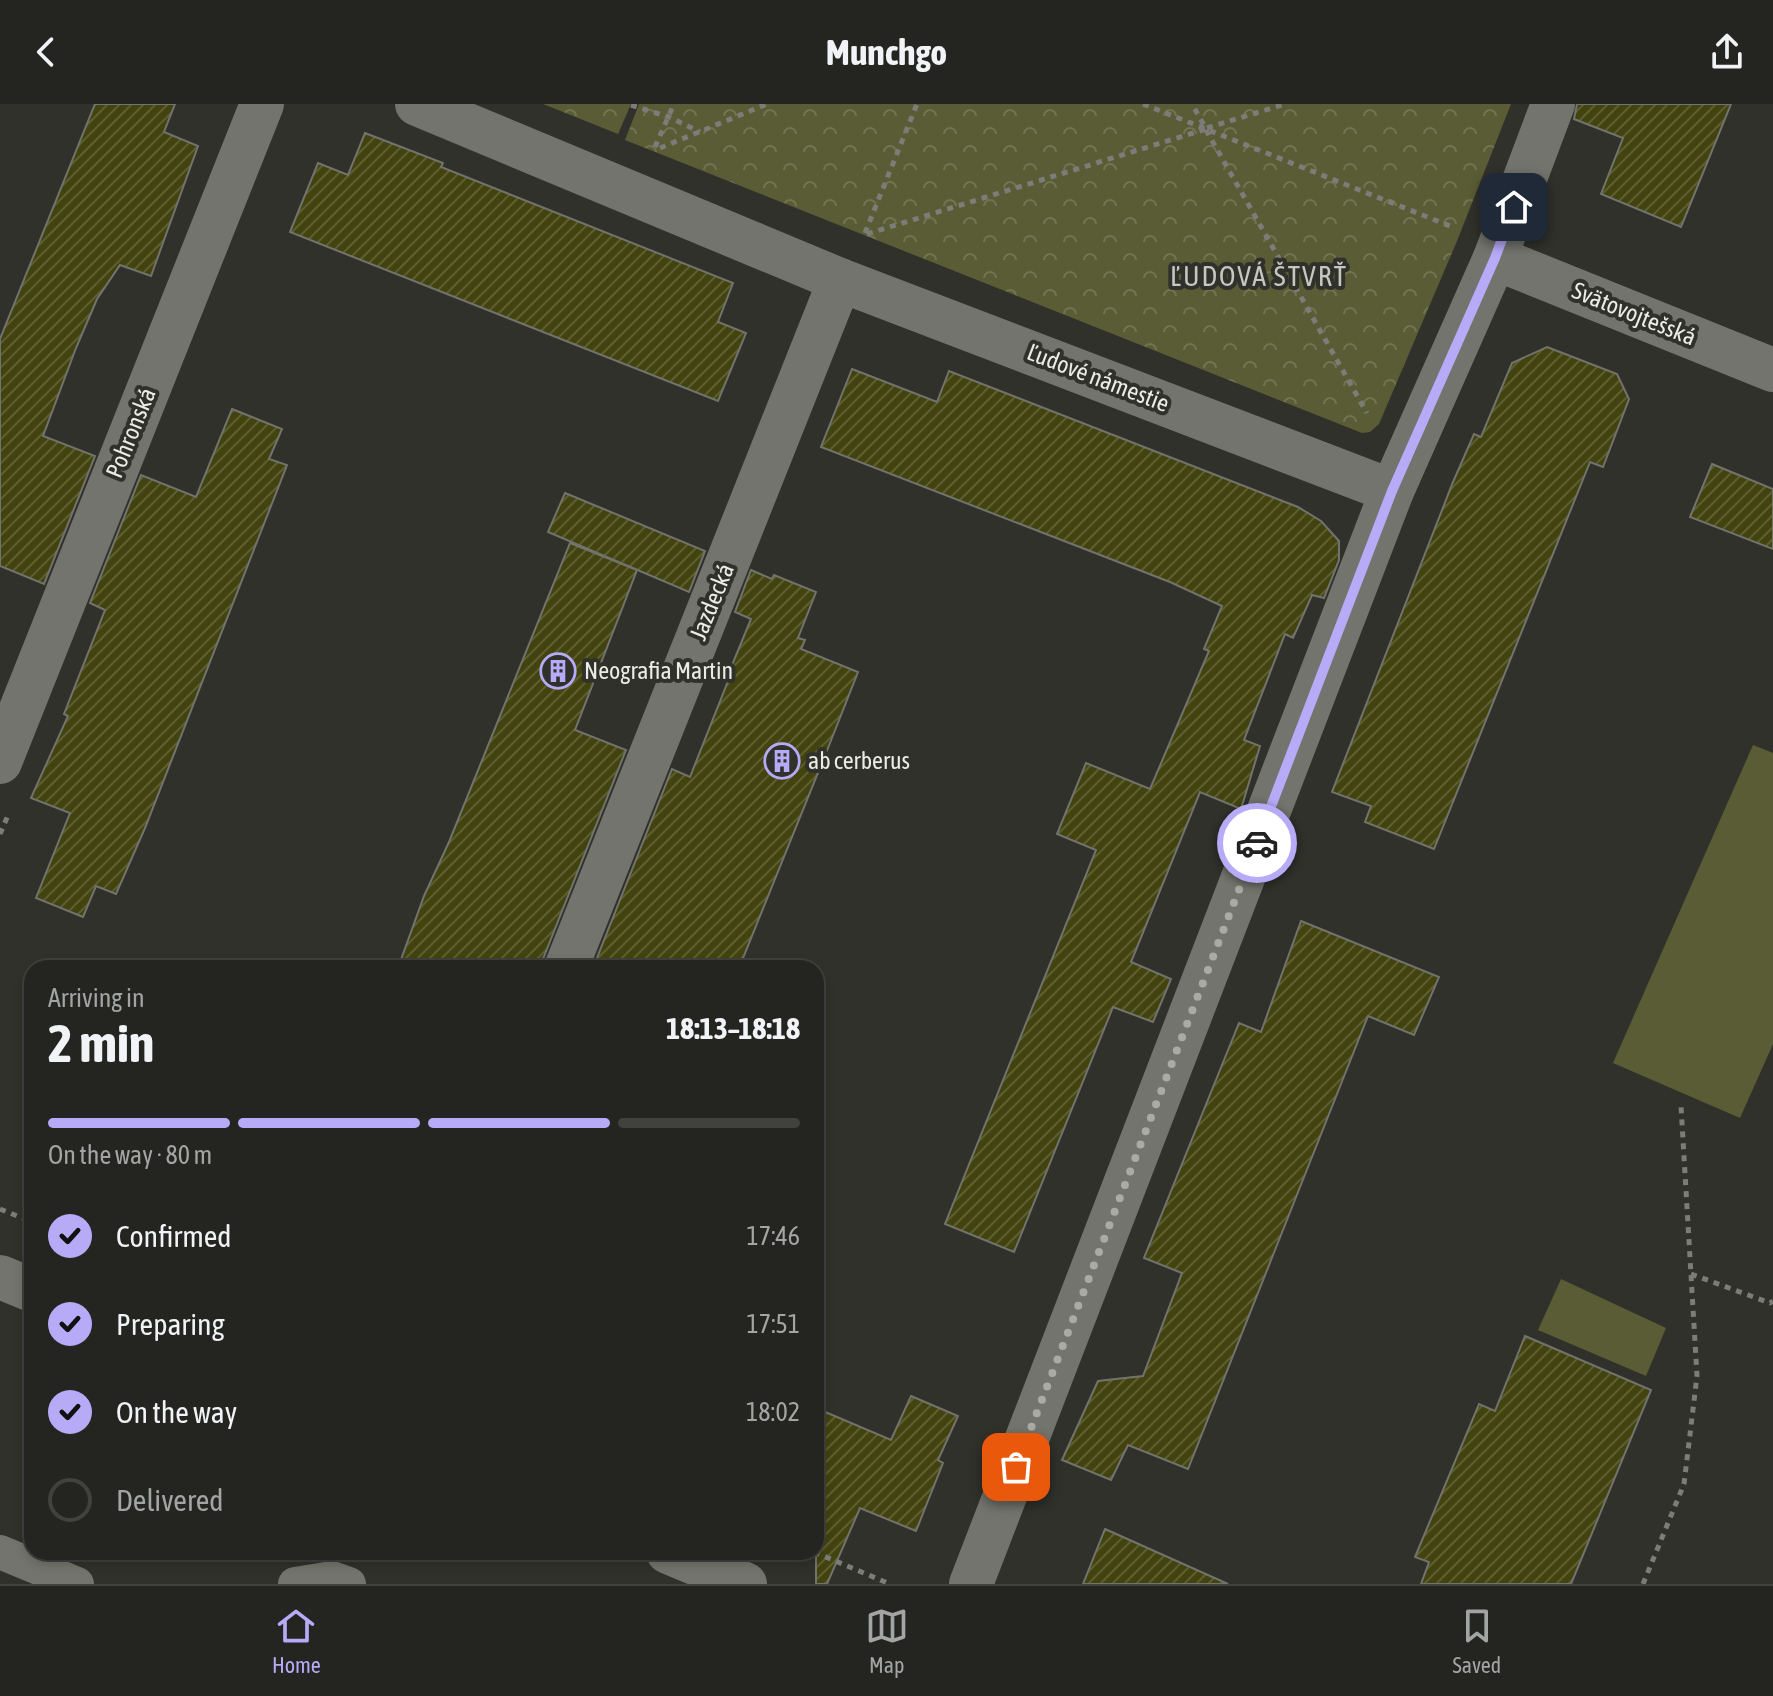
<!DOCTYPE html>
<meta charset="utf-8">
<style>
body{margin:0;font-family:"Asap Condensed",sans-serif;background:#30312d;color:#f1f3f6;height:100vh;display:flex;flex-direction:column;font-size:30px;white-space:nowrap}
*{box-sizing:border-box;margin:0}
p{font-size:26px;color:#a3a5a5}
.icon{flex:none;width:44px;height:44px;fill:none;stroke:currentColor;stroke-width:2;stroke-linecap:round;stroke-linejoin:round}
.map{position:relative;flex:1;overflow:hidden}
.panel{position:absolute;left:24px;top:856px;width:800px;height:600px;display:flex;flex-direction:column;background:#242520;border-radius:24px;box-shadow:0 4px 12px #0003,0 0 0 2px #41423e}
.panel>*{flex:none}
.pin{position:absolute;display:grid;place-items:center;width:68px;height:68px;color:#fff;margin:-34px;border-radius:16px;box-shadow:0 4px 12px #0006}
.courier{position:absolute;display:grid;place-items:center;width:80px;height:80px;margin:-40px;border:6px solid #b7abf8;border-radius:50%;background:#fff;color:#222;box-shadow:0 2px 10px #0007}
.overview em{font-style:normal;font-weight:700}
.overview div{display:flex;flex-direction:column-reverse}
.overview{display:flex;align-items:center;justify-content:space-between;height:136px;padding:0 24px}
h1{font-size:52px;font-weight:700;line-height:60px}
.bar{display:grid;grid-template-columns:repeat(4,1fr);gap:12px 8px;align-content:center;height:96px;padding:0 24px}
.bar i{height:10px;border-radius:6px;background:#41423e}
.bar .active{background:#b7abf8}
.bar p{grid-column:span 4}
ol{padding:0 24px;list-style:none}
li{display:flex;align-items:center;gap:24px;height:88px}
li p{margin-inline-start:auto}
li .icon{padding:8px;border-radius:50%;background:#b7abf8;color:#111;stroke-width:4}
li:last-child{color:#a3a5a5}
li i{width:44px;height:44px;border:4px solid #41423e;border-radius:50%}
header{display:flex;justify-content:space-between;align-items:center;height:104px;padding:0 24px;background:#242520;font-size:36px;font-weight:700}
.dock{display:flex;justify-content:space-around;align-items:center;height:112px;border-top:2px solid #41423e;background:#242520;font-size:22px;color:#a3a5a5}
.dock a{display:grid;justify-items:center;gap:4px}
.dock .active{color:#b7abf8}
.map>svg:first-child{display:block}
</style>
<header><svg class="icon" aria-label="back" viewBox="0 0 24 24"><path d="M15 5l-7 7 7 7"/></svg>Munchgo<svg class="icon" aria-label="share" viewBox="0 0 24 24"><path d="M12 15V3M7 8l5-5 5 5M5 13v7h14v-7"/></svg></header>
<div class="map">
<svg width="1773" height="1480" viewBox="0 0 1773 1480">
<defs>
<pattern id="park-crowns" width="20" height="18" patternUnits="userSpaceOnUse" patternTransform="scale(2)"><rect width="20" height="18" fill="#5a5c35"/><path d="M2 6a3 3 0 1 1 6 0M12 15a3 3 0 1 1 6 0" fill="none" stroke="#727452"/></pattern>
<pattern id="building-hatch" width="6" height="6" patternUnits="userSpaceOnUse" patternTransform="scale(2)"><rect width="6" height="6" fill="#42430e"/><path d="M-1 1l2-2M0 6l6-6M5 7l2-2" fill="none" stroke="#5d5e31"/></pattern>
</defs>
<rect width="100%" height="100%" fill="#30312b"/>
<g fill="url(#park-crowns)">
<polygon points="543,0 631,0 618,30"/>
<polygon points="639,0 1511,0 1457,137 1379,320 1370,328 1362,329 625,36"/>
</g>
<g fill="#5a5c35">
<polygon points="1753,641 1773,649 1773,940 1740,1014 1613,959"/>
<polygon points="1561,1175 1666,1224 1646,1272 1538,1226"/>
</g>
<g fill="url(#building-hatch)" stroke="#73736d" stroke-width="2">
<polygon points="95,0 175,0 164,28 198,42 151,172 120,161 97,195 76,244 43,332 95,352 44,480 0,462 0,235"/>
<polygon points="1577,0 1731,0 1681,123 1601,90 1623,34 1574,15"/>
<polygon points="365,29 443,59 441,63 733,179 718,218 746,229 718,297 290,128 318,59 348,71"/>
<polygon points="1547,243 1617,270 1629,295 1603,363 1590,358 1434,745 1365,718 1371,702 1332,688 1453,378 1474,330 1481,333 1512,259"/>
<polygon points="852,265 937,298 949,267 1298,403 1321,417 1339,437 1339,456 1324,494 1312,491 1293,534 1285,530 1244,636 1260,642 1241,705 1200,688 1131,858 1171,875 1153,918 1113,903 1014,1148 945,1120 1096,746 1057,730 1086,659 1150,685 1209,547 1204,545 1222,502 1170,478 821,343"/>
<polygon points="232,305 282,325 269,355 287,361 145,724 116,790 96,782 83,813 36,794 70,709 31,694 68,612 64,610 105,506 90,499 141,371 196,393"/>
<polygon points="1712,360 1773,385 1773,445 1690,413"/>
<polygon points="565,389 705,447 689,488 548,428"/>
<polygon points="570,439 637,466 575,626 626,646 543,855 542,864 398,864 424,792 449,738"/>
<polygon points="751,466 772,475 774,471 816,488 798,534 805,536 801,545 858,568 828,644 739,864 593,864 672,665 690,673 732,567 730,566 751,515 735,508"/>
<polygon points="1301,817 1439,873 1414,931 1368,912 1188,1365 1128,1341 1111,1376 1062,1356 1098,1277 1143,1272 1182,1169 1144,1154 1239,919 1261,928"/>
<polygon points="1525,1232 1651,1286 1571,1480 1421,1480 1429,1458 1415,1453 1479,1300 1495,1307"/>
<polygon points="911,1292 958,1312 938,1356 943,1359 916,1427 860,1404 827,1480 816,1480 816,1304 891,1336"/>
<polygon points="1105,1425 1228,1480 1083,1480"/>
</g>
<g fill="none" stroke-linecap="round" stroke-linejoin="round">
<g stroke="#7c7c78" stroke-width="5" stroke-dasharray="6 6" stroke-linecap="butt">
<polyline points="1143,0 1450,122"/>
<polyline points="631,1 669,13 700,28"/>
<polyline points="1207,24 1285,0"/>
<polyline points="1206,26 1367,309"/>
<polyline points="655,43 674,0"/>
<polyline points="660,44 767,0"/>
<polyline points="865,129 917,0"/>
<polyline points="867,130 1206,25 1192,0"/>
<polyline points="0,730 9,709"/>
<polyline points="0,1105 32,1118"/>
<polyline points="1691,1170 1770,1199 1773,1197"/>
<polyline points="814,1448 890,1480"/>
<polyline points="1643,1480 1684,1380 1697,1272 1681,1002"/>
</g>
<g stroke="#74746e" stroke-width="34">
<polyline points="0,1448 77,1480"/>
<polyline points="295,1480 332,1474 349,1480"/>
</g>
<g stroke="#74746e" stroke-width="44">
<polyline points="417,0 840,176 1392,387 1495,154 1553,0"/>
<polyline points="1495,154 1773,266"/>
<polyline points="0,658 262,0"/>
<polyline points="566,864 840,176"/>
<polyline points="0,1173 32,1186"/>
<polyline points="668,1448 745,1480"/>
<polyline points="971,1480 1392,387"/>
</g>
</g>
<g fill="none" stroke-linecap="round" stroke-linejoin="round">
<polyline stroke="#aaaaa6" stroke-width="8" stroke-dasharray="0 14.4" points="1016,1363 1257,739"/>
<polyline stroke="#b7abf8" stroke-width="10" points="1257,739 1392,387 1495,154 1514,103"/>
</g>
<defs>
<symbol id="building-ring" viewBox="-11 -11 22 22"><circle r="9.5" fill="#30312b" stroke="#b7abf8" stroke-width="1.5"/><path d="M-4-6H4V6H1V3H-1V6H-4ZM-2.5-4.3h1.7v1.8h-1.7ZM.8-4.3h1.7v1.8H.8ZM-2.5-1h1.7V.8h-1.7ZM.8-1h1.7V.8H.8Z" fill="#b7abf8"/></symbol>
</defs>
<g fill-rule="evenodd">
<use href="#building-ring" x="538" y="547" width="40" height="40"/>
<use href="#building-ring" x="762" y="637" width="40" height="40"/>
</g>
<g text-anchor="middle" stroke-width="8" stroke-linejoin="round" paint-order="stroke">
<g font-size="24" fill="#ebebe8" stroke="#30312b">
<text transform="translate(1634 210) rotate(22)" y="8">Svätovojtešská</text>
<text transform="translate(1098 274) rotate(21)" y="8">Ľudové námestie</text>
<text transform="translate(131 329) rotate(-68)" y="8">Pohronská</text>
<text transform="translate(712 498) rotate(-68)" y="8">Jazdecká</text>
</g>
<g font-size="24" fill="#ebebe8" stroke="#30312b" text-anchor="start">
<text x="584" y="575">Neografia Martin</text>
<text x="808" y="665">ab cerberus</text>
</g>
<g font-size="28" letter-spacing="2" fill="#c6c7c0" stroke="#30312b">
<text x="1259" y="182">ĽUDOVÁ ŠTVRŤ</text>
</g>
</g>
</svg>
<div class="pin" style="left:1016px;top:1363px;background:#ea580c"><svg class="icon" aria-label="bag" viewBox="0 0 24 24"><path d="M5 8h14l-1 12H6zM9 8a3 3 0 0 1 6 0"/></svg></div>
<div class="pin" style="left:1514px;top:103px;background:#1f2937"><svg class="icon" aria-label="home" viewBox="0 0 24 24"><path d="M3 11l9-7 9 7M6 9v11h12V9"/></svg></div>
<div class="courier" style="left:1257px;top:739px"><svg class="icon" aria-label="car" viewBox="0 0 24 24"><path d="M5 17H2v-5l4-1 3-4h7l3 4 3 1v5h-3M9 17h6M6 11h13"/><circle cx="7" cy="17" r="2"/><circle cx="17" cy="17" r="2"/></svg></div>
<section class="panel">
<div class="overview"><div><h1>2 min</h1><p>Arriving in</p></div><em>18:13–18:18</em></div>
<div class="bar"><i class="active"></i><i class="active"></i><i class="active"></i><i></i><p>On the way · 80 m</p></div>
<ol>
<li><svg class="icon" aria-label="check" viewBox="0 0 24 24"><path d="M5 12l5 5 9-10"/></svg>Confirmed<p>17:46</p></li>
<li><svg class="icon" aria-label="check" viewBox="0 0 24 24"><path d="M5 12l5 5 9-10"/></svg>Preparing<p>17:51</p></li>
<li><svg class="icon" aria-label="check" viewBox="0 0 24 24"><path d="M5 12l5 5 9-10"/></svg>On the way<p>18:02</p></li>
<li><i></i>Delivered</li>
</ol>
</section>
</div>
<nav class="dock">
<a class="active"><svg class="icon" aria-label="home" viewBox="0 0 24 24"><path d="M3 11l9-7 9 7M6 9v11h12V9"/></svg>Home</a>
<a><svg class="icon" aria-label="map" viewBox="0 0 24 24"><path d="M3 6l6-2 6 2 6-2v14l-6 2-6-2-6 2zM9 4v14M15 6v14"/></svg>Map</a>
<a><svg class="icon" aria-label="saved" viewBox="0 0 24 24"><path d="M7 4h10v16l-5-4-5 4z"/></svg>Saved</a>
</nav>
